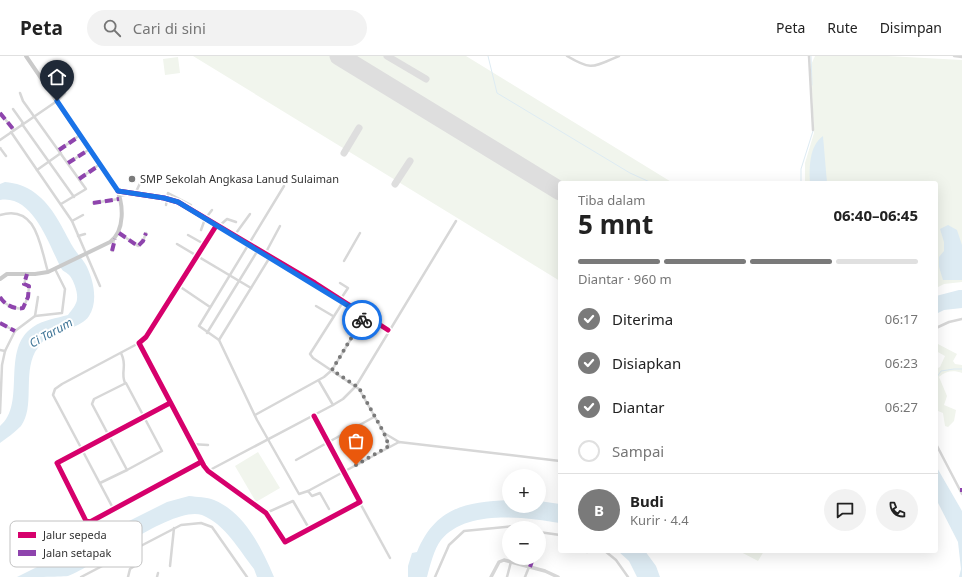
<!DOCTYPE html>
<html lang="id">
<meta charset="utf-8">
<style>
body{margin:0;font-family:"Noto Sans",sans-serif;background:#f2f2f2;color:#222;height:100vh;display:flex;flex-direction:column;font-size:15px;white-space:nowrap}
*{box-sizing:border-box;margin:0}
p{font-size:13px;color:#767676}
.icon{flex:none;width:22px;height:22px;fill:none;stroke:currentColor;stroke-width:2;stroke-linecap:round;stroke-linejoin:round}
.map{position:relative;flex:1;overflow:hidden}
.side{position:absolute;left:558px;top:125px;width:380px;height:372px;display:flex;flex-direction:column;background:#fff;border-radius:4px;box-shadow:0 4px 16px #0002}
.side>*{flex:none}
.buttons{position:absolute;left:502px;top:413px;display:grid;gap:8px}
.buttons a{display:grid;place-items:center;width:44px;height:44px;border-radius:50%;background:#fff;box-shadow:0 4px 16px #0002;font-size:20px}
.pin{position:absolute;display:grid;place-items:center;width:34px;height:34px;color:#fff;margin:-41px -17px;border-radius:50% 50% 50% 0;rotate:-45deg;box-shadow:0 0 4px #0007}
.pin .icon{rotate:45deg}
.courier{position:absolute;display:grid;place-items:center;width:40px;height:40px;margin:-20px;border:3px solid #1a73e8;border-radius:50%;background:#fff;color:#222;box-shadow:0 1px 5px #0007}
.head em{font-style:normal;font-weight:700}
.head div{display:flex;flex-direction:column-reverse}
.head{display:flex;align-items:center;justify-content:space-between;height:68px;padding:0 20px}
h1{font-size:26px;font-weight:700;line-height:30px}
.bar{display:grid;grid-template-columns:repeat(4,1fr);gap:6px 4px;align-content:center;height:48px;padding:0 20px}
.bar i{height:5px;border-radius:3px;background:#e0e0e0}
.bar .on{background:#7a7a7a}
.bar p{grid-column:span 4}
.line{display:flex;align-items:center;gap:10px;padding:0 20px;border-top:1px solid #e0e0e0}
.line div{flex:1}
.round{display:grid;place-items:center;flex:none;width:42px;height:42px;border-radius:21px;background:#f2f2f2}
ol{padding:0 20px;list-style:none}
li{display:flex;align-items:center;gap:12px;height:44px}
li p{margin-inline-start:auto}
li .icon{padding:4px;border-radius:50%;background:#7a7a7a;color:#fff;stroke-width:4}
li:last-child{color:#767676}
li i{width:22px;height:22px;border:2px solid #e0e0e0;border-radius:50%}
header{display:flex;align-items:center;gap:24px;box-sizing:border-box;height:56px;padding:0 20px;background:#fff;border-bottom:1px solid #e0e0e0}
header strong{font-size:19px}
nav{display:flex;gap:22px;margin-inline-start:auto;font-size:14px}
.search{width:280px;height:36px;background:#f2f2f2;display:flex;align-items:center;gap:10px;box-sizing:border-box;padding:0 14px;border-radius:22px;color:#767676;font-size:15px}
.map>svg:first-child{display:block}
</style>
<header>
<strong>Peta</strong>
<div class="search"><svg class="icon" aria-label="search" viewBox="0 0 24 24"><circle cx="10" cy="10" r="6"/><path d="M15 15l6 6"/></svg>Cari di sini</div>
<nav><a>Peta</a><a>Rute</a><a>Disimpan</a></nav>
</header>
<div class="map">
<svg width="962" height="521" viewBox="0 0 962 521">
<rect width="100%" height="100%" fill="#fff"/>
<g fill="#f1f5ed">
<polygon points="193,0 466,0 673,127 560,127 560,225"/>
<polygon points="815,0 887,0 962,4 962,226 944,228 936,232 936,127 805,127 805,107 814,77 811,9"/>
<polygon points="178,1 180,17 165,19 163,3"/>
<path d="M936 287 957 298 953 305 955 308 962 309V317C954 314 945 315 939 321L947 340 944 349 956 354 954 365 948 371 945 370 943 357 938 355C936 350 938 342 938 336H936V313L940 311 945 300 936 295Z"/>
<polygon points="258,396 280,432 256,446 235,410"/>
<polygon points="739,495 764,495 758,505"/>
</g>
<g fill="#ddebf3">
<path d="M823 80 827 127H810C809 112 809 90 823 80Z"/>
<path d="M5 126C16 127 26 130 35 137 54 151 62 172 73 191 77 198 84 204 87 211 94 226 98 246 89 260 81 272 60 274 48 280 44 283 38 292 35 296 23 319 35 351 21 370 15 376 7 382 0 387V370C27 348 0 293 33 271 43 264 57 262 68 259 71 255 77 248 77 243 78 237 74 225 70 220 67 216 63 216 61 212 49 189 33 138 0 144V128Z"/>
<polygon points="948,169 957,174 962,189 962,224 943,224 939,211 939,201 944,195 944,186 940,173"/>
<polygon points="959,234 962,234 962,252 944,254 936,258 936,240"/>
<polygon points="936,410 962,455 962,521 959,521 961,513 958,486 936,443"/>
<path d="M189 440C197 441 207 441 214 444 245 457 261 491 274 521H257L254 513C239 494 225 468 202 459 174 449 97 509 68 520 59 521 28 521 17 521L167 446Z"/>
<path d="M509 444V450H539V445L560 448V467C525 461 466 453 441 484 434 493 430 510 427 521H408V510L412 497 417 496C435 452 465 446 509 444Z"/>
<polygon points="618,495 645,495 656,510 660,521 637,521 629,505"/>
</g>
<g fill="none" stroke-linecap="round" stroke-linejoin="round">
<g stroke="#ddebf3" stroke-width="1">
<polyline points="488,0 497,37 630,117 652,127"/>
<polyline points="811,0 812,29"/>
<polyline points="801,127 801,113 813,75"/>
<polyline points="936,330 937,321 941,315 954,313 962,313"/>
</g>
<g stroke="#dedede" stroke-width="7">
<polyline points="387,0 426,23"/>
<polyline points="344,97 359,72"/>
<polyline points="395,128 410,105"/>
</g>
<polyline stroke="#dedede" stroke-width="19" points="339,0 560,135"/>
<g stroke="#d7d7d7" stroke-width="2.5">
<path d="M567 0C592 15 593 11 619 0"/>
<polyline points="809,0 813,74"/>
<polyline points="954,0 962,1"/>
<polyline points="20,37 23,45 86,133 61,148"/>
<polyline points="13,53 23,67"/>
<polyline points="0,57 14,74"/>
<polyline points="22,68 74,141"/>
<polyline points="11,76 37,114 61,97"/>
<polyline points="0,84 57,45 65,37"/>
<polyline points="0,92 6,100"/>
<polyline points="59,94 80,79"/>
<polyline points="68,107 90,93"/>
<polyline points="37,114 72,165 100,230"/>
<polyline points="79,123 100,108"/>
<polyline points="284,130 199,270 219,284 257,364 299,438 308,435 312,440 320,437 329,453"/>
<polyline points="118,135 164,142 178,146 315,227 388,274"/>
<polyline points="135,138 142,123"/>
<polyline points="119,140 130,138"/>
<polyline points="93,147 119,143"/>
<polyline points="166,149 168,137 191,149"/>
<path d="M0 159C37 148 40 190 48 216"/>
<polyline points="72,165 83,159"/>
<polyline points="216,170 146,281 139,287 204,410 208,415 266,457 285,486 360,446 314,360"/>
<polyline points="218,171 227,163 236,166"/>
<polyline points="201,174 205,163 212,154"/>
<polyline points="119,177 138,190 143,185 146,177"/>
<polyline points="188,179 204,188"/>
<polyline points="78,180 85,178"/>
<polyline points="234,180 250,158"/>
<polyline points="177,188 251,232"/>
<polyline points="112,195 114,183"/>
<polyline points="265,198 280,170"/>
<polyline points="344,205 360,177"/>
<polyline points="340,227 348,232 340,244"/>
<polyline points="179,230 210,251"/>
<path d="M0 241C4 248 14 254 23 252L28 241 29 230 24 228 27 218"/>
<polyline points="343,246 310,298 313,302 359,333 384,377 389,390"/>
<polyline points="316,250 333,260"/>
<polyline points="35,260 38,241"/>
<polyline points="0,267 15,275"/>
<polyline points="936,272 949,266 962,263"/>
<polyline points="207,277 258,194"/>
<polyline points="219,284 270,201"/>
<polyline points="0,294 5,295"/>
<path d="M121 297C128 311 120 315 125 327"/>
<polyline points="319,325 333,349"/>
<polygon points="126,327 162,395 127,414 92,348 94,343"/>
<polyline points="170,347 57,407 86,465 90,466 201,406"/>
<polyline points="0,357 2,309 5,295 15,275 35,260 62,257 65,233 55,213"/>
<polyline points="255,359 324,321 332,314 365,260"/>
<polyline points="384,377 399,386"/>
<polyline points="191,388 208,389"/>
<polyline points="936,388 962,438"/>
<polyline points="296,404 374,361"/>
<polyline points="208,415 333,349 343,343 356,330 456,165"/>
<polyline points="100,427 127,414"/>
<polyline points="308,435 399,386 560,405"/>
<polyline points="360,447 390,502"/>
<polyline points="114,454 53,339 55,333 62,328 139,287"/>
<polyline points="266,457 293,445 310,474"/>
<polyline points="539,476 560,479"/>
<polyline points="508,488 509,484"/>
<polyline points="605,495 616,504 628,521"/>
<polyline points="587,496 587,495"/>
<polyline points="170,510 174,472"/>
<polyline points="530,511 533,502"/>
<polyline points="81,521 181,469 201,467 212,471 247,521"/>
<polyline points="128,521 130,513 136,509"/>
<polyline points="157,521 158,517"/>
<polyline points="435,521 449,489 464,475 514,470 526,472"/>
<polyline points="507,521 512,502"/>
<polyline points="525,521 529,511"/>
</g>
<polyline stroke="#d7d7d7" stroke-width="3.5" points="491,521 499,506 504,504 545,515 558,521"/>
<path stroke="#cacaca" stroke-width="4" d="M0 223 7 218H35L48 216 110 186C125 175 124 148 116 132L26 0"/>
<g stroke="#8e44ad" stroke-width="4" stroke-dasharray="8 4" stroke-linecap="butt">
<polyline points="0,57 14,74"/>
<polyline points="59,94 81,79"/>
<polyline points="68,107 90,93"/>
<polyline points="79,123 101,108"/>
<polyline points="93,147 119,143"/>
<polyline points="119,177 138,190 143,185 146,177"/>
<polyline points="112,195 115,183"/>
<path d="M0 241C4 248 14 254 23 252L28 241 29 230 24 228 27 218"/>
<polyline points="0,267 15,275"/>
<polyline points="960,434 962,434"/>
<polyline points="539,480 540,476"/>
<polyline points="530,511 533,502"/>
</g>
<defs>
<g id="cycleway">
<polyline points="118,135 164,142 178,146 315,227 388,274"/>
<polyline points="216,170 146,281 139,287 204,410 208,415 266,457 285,486 360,446 314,360"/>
<polyline points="170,347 57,407 86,465 90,466 201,406"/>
</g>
</defs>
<use href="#cycleway" stroke="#fff" stroke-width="8"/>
<use href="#cycleway" stroke="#d6006c" stroke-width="5"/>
</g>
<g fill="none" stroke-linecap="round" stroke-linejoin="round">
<polyline stroke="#7a7a7a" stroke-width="4" stroke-dasharray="0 7.2" points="356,409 389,390 384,377 359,332 332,314 362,264"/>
<polyline stroke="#1a73e8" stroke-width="5" points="57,45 118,135 164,142 178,146 365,260 362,264"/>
</g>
<circle fill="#7a7a7a" stroke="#fff" stroke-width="1.5" cx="132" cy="123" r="4"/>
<g text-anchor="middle" stroke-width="4" stroke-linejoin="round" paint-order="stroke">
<g font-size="11" fill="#333" stroke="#fff" text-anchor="start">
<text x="140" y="127">SMP Sekolah Angkasa Lanud Sulaiman</text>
</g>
<g font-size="12" font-style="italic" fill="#3f7597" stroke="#fff">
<text transform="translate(51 277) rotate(-29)" y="4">Ci Tarum</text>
</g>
</g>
<rect x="10" y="465" width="132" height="46" rx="6" fill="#fff" stroke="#c2c2c2" stroke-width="1"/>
<rect x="18" y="476" width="18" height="6" fill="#d6006c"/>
<rect x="18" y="494" width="18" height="6" fill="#8e44ad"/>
<g font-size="11" fill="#333">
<text x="43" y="483">Jalur sepeda</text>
<text x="43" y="501">Jalan setapak</text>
</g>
</svg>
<div class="buttons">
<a>+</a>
<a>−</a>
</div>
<div class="pin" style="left:356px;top:409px;background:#ea580c"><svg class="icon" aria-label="bag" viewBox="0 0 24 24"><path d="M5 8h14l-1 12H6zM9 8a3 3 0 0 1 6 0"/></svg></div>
<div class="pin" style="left:57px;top:45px;background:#1f2937"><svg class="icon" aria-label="home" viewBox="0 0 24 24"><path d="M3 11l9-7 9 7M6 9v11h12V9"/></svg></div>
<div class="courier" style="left:362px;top:264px"><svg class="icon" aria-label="bike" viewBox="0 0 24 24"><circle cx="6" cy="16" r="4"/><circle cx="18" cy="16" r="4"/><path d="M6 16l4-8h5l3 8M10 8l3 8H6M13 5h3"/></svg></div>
<section class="side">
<div class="head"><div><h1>5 mnt</h1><p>Tiba dalam</p></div><em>06:40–06:45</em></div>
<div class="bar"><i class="on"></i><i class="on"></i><i class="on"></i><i></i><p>Diantar · 960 m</p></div>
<ol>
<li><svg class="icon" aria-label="check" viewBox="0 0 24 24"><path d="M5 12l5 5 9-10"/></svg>Diterima<p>06:17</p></li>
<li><svg class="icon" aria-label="check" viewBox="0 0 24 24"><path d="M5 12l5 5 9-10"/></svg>Disiapkan<p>06:23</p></li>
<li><svg class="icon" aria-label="check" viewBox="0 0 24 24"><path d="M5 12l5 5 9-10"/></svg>Diantar<p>06:27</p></li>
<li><i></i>Sampai</li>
</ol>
<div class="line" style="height:72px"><b class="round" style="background:#7a7a7a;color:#fff">B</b><div><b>Budi</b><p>Kurir · 4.4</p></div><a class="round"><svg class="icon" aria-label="chat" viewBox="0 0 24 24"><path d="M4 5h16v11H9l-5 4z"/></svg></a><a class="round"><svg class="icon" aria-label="phone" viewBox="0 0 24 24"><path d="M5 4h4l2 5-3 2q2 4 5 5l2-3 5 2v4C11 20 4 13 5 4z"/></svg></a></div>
</section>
</div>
